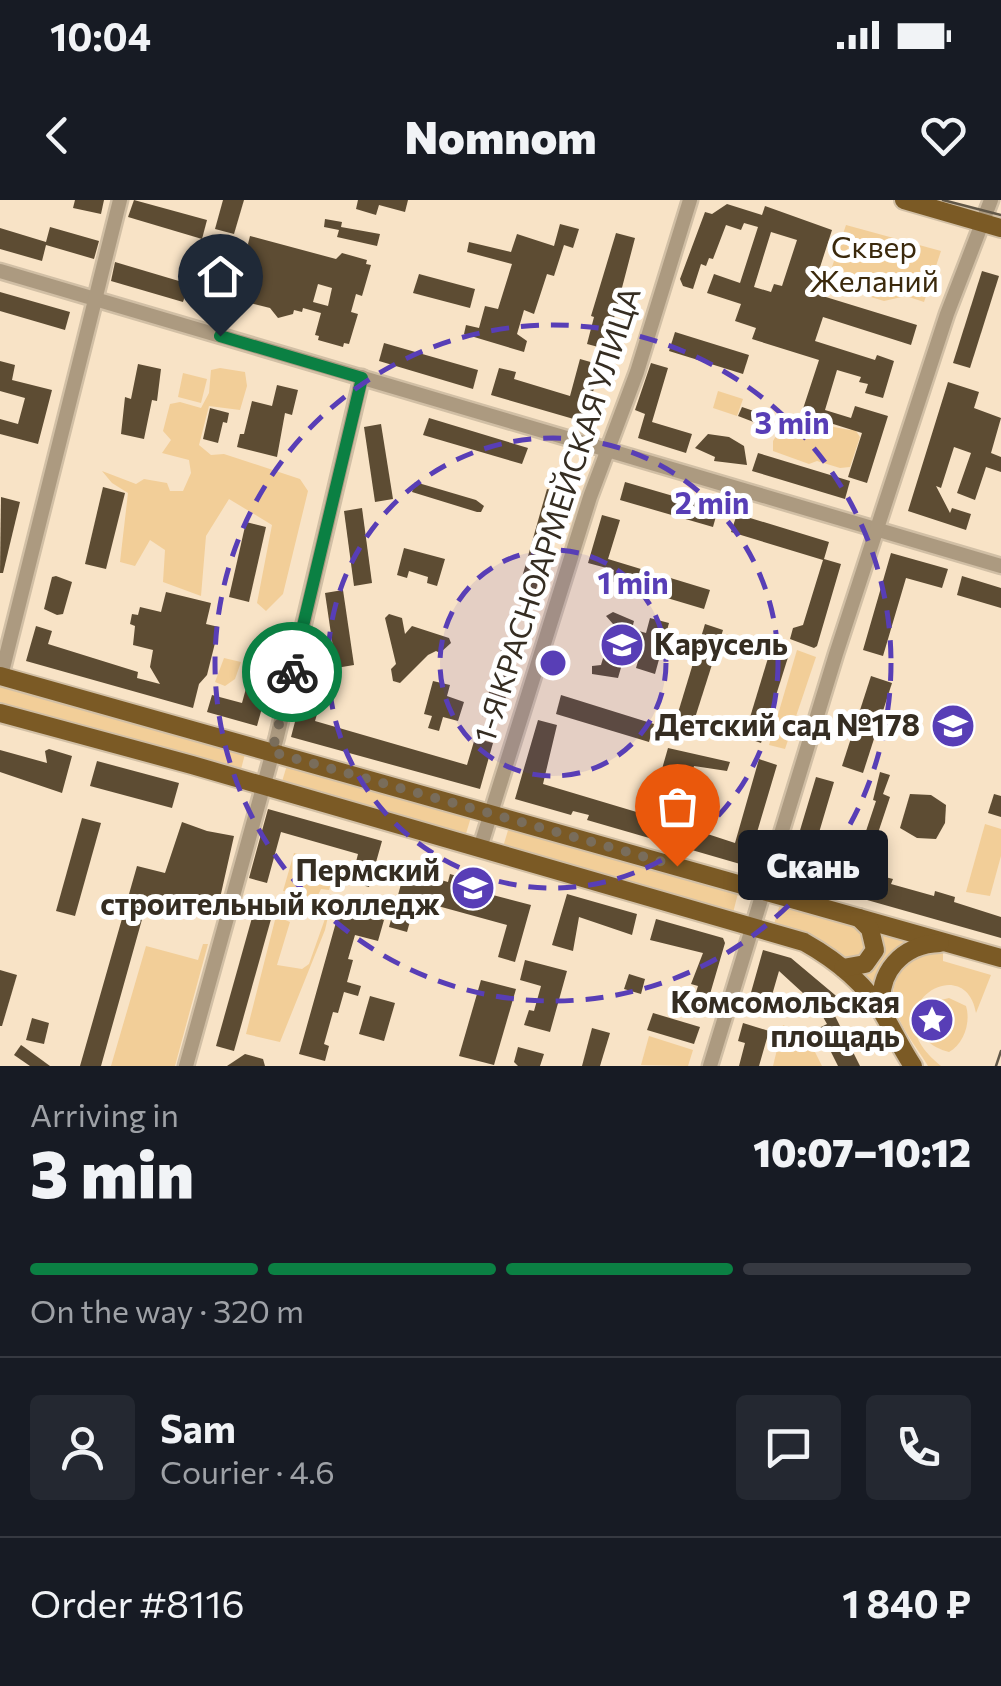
<!DOCTYPE html>
<meta charset="utf-8">
<style>
body{margin:0;font-family:Commissioner,sans-serif;background:#242831;color:#f1f3f6;height:100vh;display:flex;flex-direction:column;font-size:38px;white-space:nowrap}
*{box-sizing:border-box;margin:0}
p{font-size:32px;color:#9ea1a6}
.icon{flex:none;width:55px;height:55px;fill:none;stroke:currentColor;stroke-width:2;stroke-linecap:round;stroke-linejoin:round}
.map{position:relative;height:866px;overflow:hidden}
.side{display:flex;flex-direction:column;background:#171b24;flex:1}
.side>*{flex:none}
.pin{position:absolute;display:grid;place-items:center;width:85px;height:85px;color:#fff;margin:-102px -42px;border-radius:50% 50% 50% 0;rotate:-45deg;box-shadow:0 0 10px #0007}
.pin .icon{rotate:45deg}
.courier{position:absolute;display:grid;place-items:center;width:100px;height:100px;margin:-50px;border:8px solid #0b8043;border-radius:50%;background:#fff;color:#222;box-shadow:0 2px 12px #0007}
.bubble{position:absolute;height:70px;border-radius:10px;background:#171b24;box-shadow:0 5px 15px #0003;font-size:32px;font-weight:800;line-height:70px;text-align:center}
.head em{font-style:normal;font-weight:800}
.head div{display:flex;flex-direction:column-reverse}
.head{display:flex;align-items:center;justify-content:space-between;height:170px;padding:0 30px}
h1{font-size:65px;font-weight:800;line-height:75px}
.bar{display:grid;grid-template-columns:repeat(4,1fr);gap:15px 10px;align-content:center;height:120px;padding:0 30px}
.bar i{height:12px;border-radius:8px;background:#363941}
.bar .active{background:#0b8043}
.bar p{grid-column:span 4}
.line{display:flex;align-items:center;gap:25px;padding:0 30px;border-top:2px solid #363941}
.line div{flex:1}
.round{display:grid;place-items:center;flex:none;width:105px;height:105px;border-radius:10px;background:#242831}
.status{display:flex;justify-content:space-between;align-items:center;height:70px;padding:0 50px;background:#171b24;direction:ltr}
.status svg{height:28px;fill:currentColor}
header{display:flex;justify-content:space-between;align-items:center;height:130px;padding:0 30px;background:#171b24;font-size:45px;font-weight:800}
.map>svg:first-child{display:block}
</style>
<div class="status"><b>10:04</b><svg viewBox="0 0 49 12"><path d="M0 12V9h3v3zM5 12V6h3v6zM10 12V3h3v9zM15 12V0h3v12zM26 1h20v11H26zM47 4h2v5h-2z"/></svg></div>
<header><svg class="icon" aria-label="back" viewBox="0 0 24 24"><path d="M15 5l-7 7 7 7"/></svg>Nomnom<svg class="icon" aria-label="heart" viewBox="0 0 24 24"><path d="M12 20l-8-8c-3-5 5-10 8-4 3-6 11-1 8 4z"/></svg></header>
<div class="map">
<svg width="1001" height="866" viewBox="0 0 1001 866">
<rect width="100%" height="100%" fill="#f8e3c6"/>
<g fill="#f2ce98">
<polygon points="846,25 941,51 924,102 906,96 884,101 838,87 831,70"/>
<polygon points="220,168 245,172 247,186 240,210 209,206 199,245 211,255 224,254 300,279 308,291 283,394 266,411 257,403 272,325 229,299 206,336 201,396 163,382 165,350 150,340 135,366 120,362 128,293 112,283 102,271 136,284 144,279 167,283 170,291 183,291 191,273 189,260 162,253 171,240 163,231 170,204 180,202 201,208 209,193 211,170"/>
<polygon points="183,173 207,179 201,203 178,197"/>
<polygon points="718,191 743,199 737,216 713,208"/>
<polygon points="823,225 850,230 854,228 860,237 850,267 840,268 817,261 809,264 773,251 773,241 781,228 794,229 796,236 817,235"/>
<polygon points="797,450 816,457 785,549 769,545"/>
<polygon points="224,458 241,462 235,479 225,486 215,482"/>
<polygon points="0,484 245,554 240,573 0,505"/>
<polygon points="287,565 471,617 465,637 281,585"/>
<polygon points="985,624 1001,629 1001,656 990,696 966,692"/>
<polygon points="509,627 738,693 733,713 503,647"/>
<polygon points="294,653 336,665 329,690 321,689 316,699 303,701 294,692 283,691"/>
<polygon points="332,699 325,730 280,842 246,834 276,716 290,722 277,765 302,769 309,764"/>
<polygon points="780,704 852,723 868,737 864,757 846,760 804,733 774,724"/>
<path d="M877 730 909 740C890 753 880 764 872 786L860 772Z"/>
<polygon points="203,744 208,744 175,866 111,866 146,746 198,760"/>
<path d="M943 752V761L991 775 976 813C965 748 868 809 941 866H928C912 839 878 803 901 772 911 758 926 753 943 752Z"/>
<path d="M949 798 966 806C971 822 964 844 949 852 912 843 907 806 949 798Z"/>
<polygon points="783,825 807,836 822,866 773,866"/>
<polygon points="649,836 693,850 688,866 641,865"/>
</g>
<g fill="#5d4c33" fill-rule="evenodd">
<polygon points="75,0 104,0 101,14 73,8"/>
<polygon points="134,0 207,20 202,39 128,17"/>
<polygon points="223,0 244,0 234,34 215,29"/>
<polygon points="358,0 408,0 405,12 379,5 376,15 356,9"/>
<path d="M727 4 762 15 765 6 832 30 813 89 817 90 816 94 917 125 911 145 823 117 815 141 875 160 877 155 894 161 883 198 865 193 868 184 859 182 861 177 837 170 825 210 851 218 855 206 888 216 867 283 848 277 862 233 814 218 813 222 800 218 819 160 752 139 756 128 735 121 741 104 707 93 714 74 740 83 758 27 744 23 741 30 726 25 713 59 709 58 706 66 701 64 693 89 683 86 680 79 705 12 712 14ZM771 32 797 40 782 86 774 84 771 92 754 87Z"/>
<polygon points="325,19 342,22 341,27 380,34 377,46 337,37 339,30 324,27"/>
<polygon points="560,24 579,29 573,48 564,45 554,76 547,74 534,114 524,110 517,134 527,141 524,152 464,134 466,125 479,128 485,106 498,109 512,64 467,52 469,42 511,52 517,34 554,46"/>
<polygon points="50,27 99,41 94,59 46,45 42,61 0,49 0,28 46,42"/>
<polygon points="616,33 635,38 606,149 587,144 594,117 591,116"/>
<path d="M250 36 336 59 342 53 367 60 366 64 371 65 362 96 356 94 351 112 358 114 349 144 344 143 343 147 318 140 319 136 315 135 321 113 303 108 302 112 294 110 293 114 278 118 270 108 233 99 240 75 248 78 253 61 248 44ZM318 84 332 88 328 106 313 102Z"/>
<polygon points="115,62 189,84 183,102 111,81"/>
<polygon points="210,66 226,70 222,84 206,80"/>
<polygon points="982,71 999,76 970,168 953,163"/>
<polygon points="419,74 475,89 470,108 413,93"/>
<polygon points="0,92 70,112 65,130 0,111"/>
<polygon points="675,132 749,155 743,174 669,151"/>
<polygon points="384,143 478,170 473,189 379,161"/>
<polygon points="580,159 601,165 584,222 491,195 499,168 516,172 514,179 570,196"/>
<polygon points="0,161 15,165 12,180 52,190 38,244 0,234 0,219 18,224 25,198 0,191"/>
<polygon points="651,163 668,168 652,222 692,234 686,253 638,238 645,214 635,210"/>
<polygon points="138,164 161,169 157,201 152,200 144,239 121,234 125,197 131,199"/>
<polygon points="948,182 979,192 974,208 1001,218 991,253 1001,257 1001,272 986,267 975,300 957,293 971,253 954,247 941,288 936,286 950,313 952,308 971,314 966,330 908,311"/>
<polygon points="277,185 298,190 292,215 285,213 277,257 237,247 240,234 244,234 252,201 272,206"/>
<polygon points="742,207 768,216 764,226 738,216"/>
<polygon points="210,208 229,213 227,223 223,222 218,243 203,239"/>
<polygon points="429,218 528,248 522,264 423,235"/>
<polygon points="381,224 393,299 375,302 364,227"/>
<polygon points="708,234 729,237 744,246 747,265 714,261 715,257 695,248"/>
<polygon points="758,253 850,281 845,299 752,271"/>
<polygon points="415,282 476,300 484,306 481,312 477,312 412,292"/>
<polygon points="625,282 718,309 713,327 620,300"/>
<polygon points="103,287 125,293 106,369 85,364"/>
<polygon points="547,289 564,293 535,393 519,388"/>
<polygon points="1,297 20,302 3,373 0,373"/>
<polygon points="362,308 372,383 354,386 344,311"/>
<polygon points="737,314 829,342 824,359 841,364 817,446 814,448 790,439 793,428 803,425 823,360 731,332"/>
<polygon points="602,315 620,320 608,359 710,390 704,409 610,381 614,370 588,363"/>
<polygon points="246,322 266,327 249,402 229,397"/>
<polygon points="404,348 445,359 437,386 427,383 428,377 409,371 407,378 397,375"/>
<polygon points="891,353 948,369 942,388 906,378 883,456 863,450"/>
<polygon points="56,376 72,382 63,414 57,415 44,409 52,377"/>
<polygon points="962,376 1001,388 1001,408 957,395"/>
<polygon points="343,390 354,465 336,468 325,393"/>
<polygon points="166,392 211,403 206,424 219,427 207,475 199,484 193,508 26,461 36,426 52,431 48,444 138,472 137,478 160,484 150,467 153,450 133,445 135,426 130,424 132,414 138,415 140,407 161,412"/>
<polygon points="613,412 634,421 632,429 646,433 650,418 669,423 655,474 636,468 643,444 629,440 618,478 592,474 592,466 601,465 613,424 606,416"/>
<polygon points="389,414 402,418 405,434 412,426 449,438 451,443 440,453 436,451 428,455 400,483 393,481 391,469 396,464 385,418"/>
<polygon points="705,424 723,430 694,521 677,516"/>
<polygon points="503,443 520,448 499,521 482,516"/>
<polygon points="772,445 790,451 761,543 744,537"/>
<polygon points="256,452 276,457 257,526 207,512 212,495 242,503"/>
<polygon points="871,476 892,483 863,573 842,566"/>
<polygon points="433,481 450,485 447,496 464,502 458,521 443,517 439,531 428,528 432,516 424,514"/>
<polygon points="302,495 321,501 315,521 467,565 475,538 493,543 480,589 291,537"/>
<polygon points="561,495 654,524 649,542 556,514"/>
<polygon points="538,520 557,525 543,584 670,622 675,603 654,597 668,548 730,562 727,571 694,566 677,624 735,643 759,559 777,565 747,666 678,646 679,642 664,638 663,642 587,620 589,615 573,611 571,615 515,599"/>
<polygon points="49,549 72,556 62,593 0,572 0,550 47,563 45,551"/>
<polygon points="97,561 179,583 172,608 90,586"/>
<polygon points="880,572 890,575 883,594 890,597 878,633 875,632 873,637 865,634 876,601 873,600"/>
<polygon points="816,577 834,582 810,663 871,681 873,674 893,679 891,684 934,696 935,691 955,697 954,702 1001,717 1001,738 786,677"/>
<polygon points="910,594 931,595 946,605 945,623 936,639 917,638 900,628"/>
<polygon points="994,594 1001,596 1001,617 988,613"/>
<polygon points="268,609 382,641 369,687 351,682 358,654 281,632 267,683 249,678"/>
<polygon points="82,618 101,623 75,716 56,711"/>
<polygon points="182,622 207,631 234,636 218,707 215,707 212,716 148,698 101,866 80,866 137,666 165,673"/>
<polygon points="405,670 448,682 450,674 491,686 489,694 531,705 515,762 498,757 507,725 416,700 407,732 389,727"/>
<polygon points="567,694 637,714 632,735 579,717 573,751 552,745"/>
<polygon points="255,707 273,712 234,851 216,846"/>
<polygon points="340,708 384,720 378,741 355,735 348,759 353,760 347,782 361,786 358,796 344,792 338,813 333,812 324,844 329,846 325,861 299,854"/>
<polygon points="656,719 723,738 725,743 705,811 691,808 698,786 691,784 703,753 650,740"/>
<polygon points="763,750 791,758 841,800 832,810 860,866 838,866 819,828 827,824 823,817 827,815 779,771 770,802 750,796"/>
<polygon points="525,760 567,771 550,832 524,825 529,810 534,811 541,786 520,780"/>
<polygon points="0,770 17,775 2,826 0,826"/>
<polygon points="629,774 645,779 641,794 624,789"/>
<polygon points="481,780 516,789 494,865 459,856"/>
<polygon points="370,796 395,803 384,841 359,834"/>
<polygon points="653,813 700,827 694,844 647,830"/>
<polygon points="32,818 49,823 44,844 26,840"/>
<polygon points="743,823 769,831 759,866 739,866 745,843 738,841"/>
<polygon points="592,828 610,833 600,866 582,866"/>
<polygon points="21,845 24,847 50,866 30,866 14,855"/>
<polygon points="518,847 544,854 540,866 518,866 514,862"/>
<polygon points="245,854 263,859 265,866 227,866"/>
</g>
<g fill="none" stroke-linecap="round" stroke-linejoin="round">
<defs>
<g id="minor">
<polyline points="0,71 1001,366"/>
<polyline points="1,476 120,0"/>
<polyline points="480,648 590,297 637,172 690,0"/>
<polyline points="186,866 277,537 362,177"/>
<polyline points="710,866 836,454 947,114 991,0"/>
</g>
<g id="major">
<polyline points="904,0 1001,28"/>
<polyline points="0,476 1001,758"/>
<path d="M0 513 192 565 804 742C836 760 867 785 885 817 895 834 902 850 913 866"/>
<polyline points="843,768 865,764 875,750 870,729 859,718"/>
<path d="M883 811C875 773 903 744 940 743"/>
</g>
</defs>
<use href="#minor" stroke="#d1bfa5" stroke-width="19"/>
<use href="#major" stroke="#d1bfa5" stroke-width="22"/>
<use href="#minor" stroke="#ac9a80" stroke-width="14"/>
<use href="#major" stroke="#7b5a25" stroke-width="18"/>
<g stroke="#615747" stroke-width="2.5">
<polyline points="943,0 1001,15"/>
<polyline points="996,866 1001,851"/>
</g>
</g>
<g fill="none" stroke-linecap="round" stroke-linejoin="round">
<polyline stroke="#796d5b" stroke-width="10" stroke-dasharray="0 18" points="292,472 272,552 677,666"/>
<polyline stroke="#0b8043" stroke-width="12" points="220,136 362,178 292,472"/>
</g>
<circle cx="553" cy="463" r="113" fill="#583eb6" fill-opacity=".12"/>
<g fill="none" stroke="#583eb6" stroke-width="5" stroke-dasharray="18 12">
<circle cx="553" cy="463" r="113"/>
<circle cx="553" cy="463" r="225"/>
<circle cx="553" cy="463" r="338"/>
</g>
<defs>
<symbol id="school-disc" viewBox="-11 -11 22 22"><circle r="9.5" fill="#583eb6" stroke="#fff"/><path d="M0-5L7-2L0 1L-7-2ZM-4 1L0 2.5L4 1V4Q0 6-4 4Z" fill="#fff"/></symbol>
<symbol id="university-disc" viewBox="-11 -11 22 22"><circle r="9.5" fill="#583eb6" stroke="#fff"/><path d="M0-5L7-2L0 1L-7-2ZM-4 1L0 2.5L4 1V4Q0 6-4 4Z" fill="#fff"/></symbol>
<symbol id="sight-disc" viewBox="-11 -11 22 22"><circle r="9.5" fill="#583eb6" stroke="#fff"/><path d="M0-6L1.8-2.2L6-1.7L2.9 1.2L3.7 5.4L0 3.3L-3.7 5.4L-2.9 1.2L-6-1.7L-1.8-2.2Z" fill="#fff"/></symbol>
</defs>
<g fill-rule="evenodd">
<use href="#school-disc" x="597" y="420" width="50" height="50"/>
<use href="#school-disc" x="928" y="501" width="50" height="50"/>
<use href="#university-disc" x="448" y="663" width="50" height="50"/>
<use href="#sight-disc" x="907" y="795" width="50" height="50"/>
</g>
<g text-anchor="middle" stroke-width="10" stroke-linejoin="round" paint-order="stroke">
<g font-size="30" fill="#3b290c" stroke="#fff">
<text x="874" y="58">Сквер<tspan x="874" dy="34">Желаний</tspan></text>
</g>
<g font-size="30" fill="#352d22" stroke="#fff">
<text transform="translate(558 315) rotate(-72)" y="10">1-Я КРАСНОАРМЕЙСКАЯ УЛИЦА</text>
</g>
<g font-size="30" font-weight="bold" fill="#352d22" stroke="#fff" text-anchor="end">
<text x="654" y="455" text-anchor="start">Карусель</text>
<text x="920" y="536">Детский сад №178</text>
<text x="440" y="681">Пермский<tspan x="440" dy="34">строительный колледж</tspan></text>
<text x="900" y="813">Комсомольская<tspan x="900" dy="34">площадь</tspan></text>
</g>
</g>
<circle cx="553" cy="463" r="15" fill="#583eb6" stroke="#fff" stroke-width="5"/>
<g font-size="30" text-anchor="middle" font-weight="bold" fill="#583eb6" stroke="#fff" stroke-width="10" stroke-linejoin="round" paint-order="stroke">
<text x="792" y="234">3 min</text>
<text x="712" y="314">2 min</text>
<text x="633" y="394">1 min</text>
</g>
</svg>
<div class="pin" style="left:677px;top:666px;background:#ea580c"><svg class="icon" aria-label="bag" viewBox="0 0 24 24"><path d="M5 8h14l-1 12H6zM9 8a3 3 0 0 1 6 0"/></svg></div>
<div class="pin" style="left:220px;top:136px;background:#1f2937"><svg class="icon" aria-label="home" viewBox="0 0 24 24"><path d="M3 11l9-7 9 7M6 9v11h12V9"/></svg></div>
<div class="courier" style="left:292px;top:472px"><svg class="icon" aria-label="bike" viewBox="0 0 24 24"><circle cx="6" cy="16" r="4"/><circle cx="18" cy="16" r="4"/><path d="M6 16l4-8h5l3 8M10 8l3 8H6M13 5h3"/></svg></div>
<div class="bubble" style="left:738px;top:630px;width:150px">Скань</div>
</div>
<section class="side">
<div class="head"><div><h1>3 min</h1><p>Arriving in</p></div><em>10:07–10:12</em></div>
<div class="bar"><i class="active"></i><i class="active"></i><i class="active"></i><i></i><p>On the way · 320 m</p></div>
<div class="line" style="height:180px"><a class="round"><svg class="icon" aria-label="person" viewBox="0 0 24 24"><circle cx="12" cy="8" r="4"/><path d="M4 21q1-7 8-7t8 7"/></svg></a><div><b>Sam</b><p>Courier · 4.6</p></div><a class="round"><svg class="icon" aria-label="chat" viewBox="0 0 24 24"><path d="M4 5h16v11H9l-5 4z"/></svg></a><a class="round"><svg class="icon" aria-label="phone" viewBox="0 0 24 24"><path d="M5 4h4l2 5-3 2q2 4 5 5l2-3 5 2v4C11 20 4 13 5 4z"/></svg></a></div>
<div class="line" style="height:130px"><div>Order #8116</div><b>1 840 ₽</b></div>
</section>
